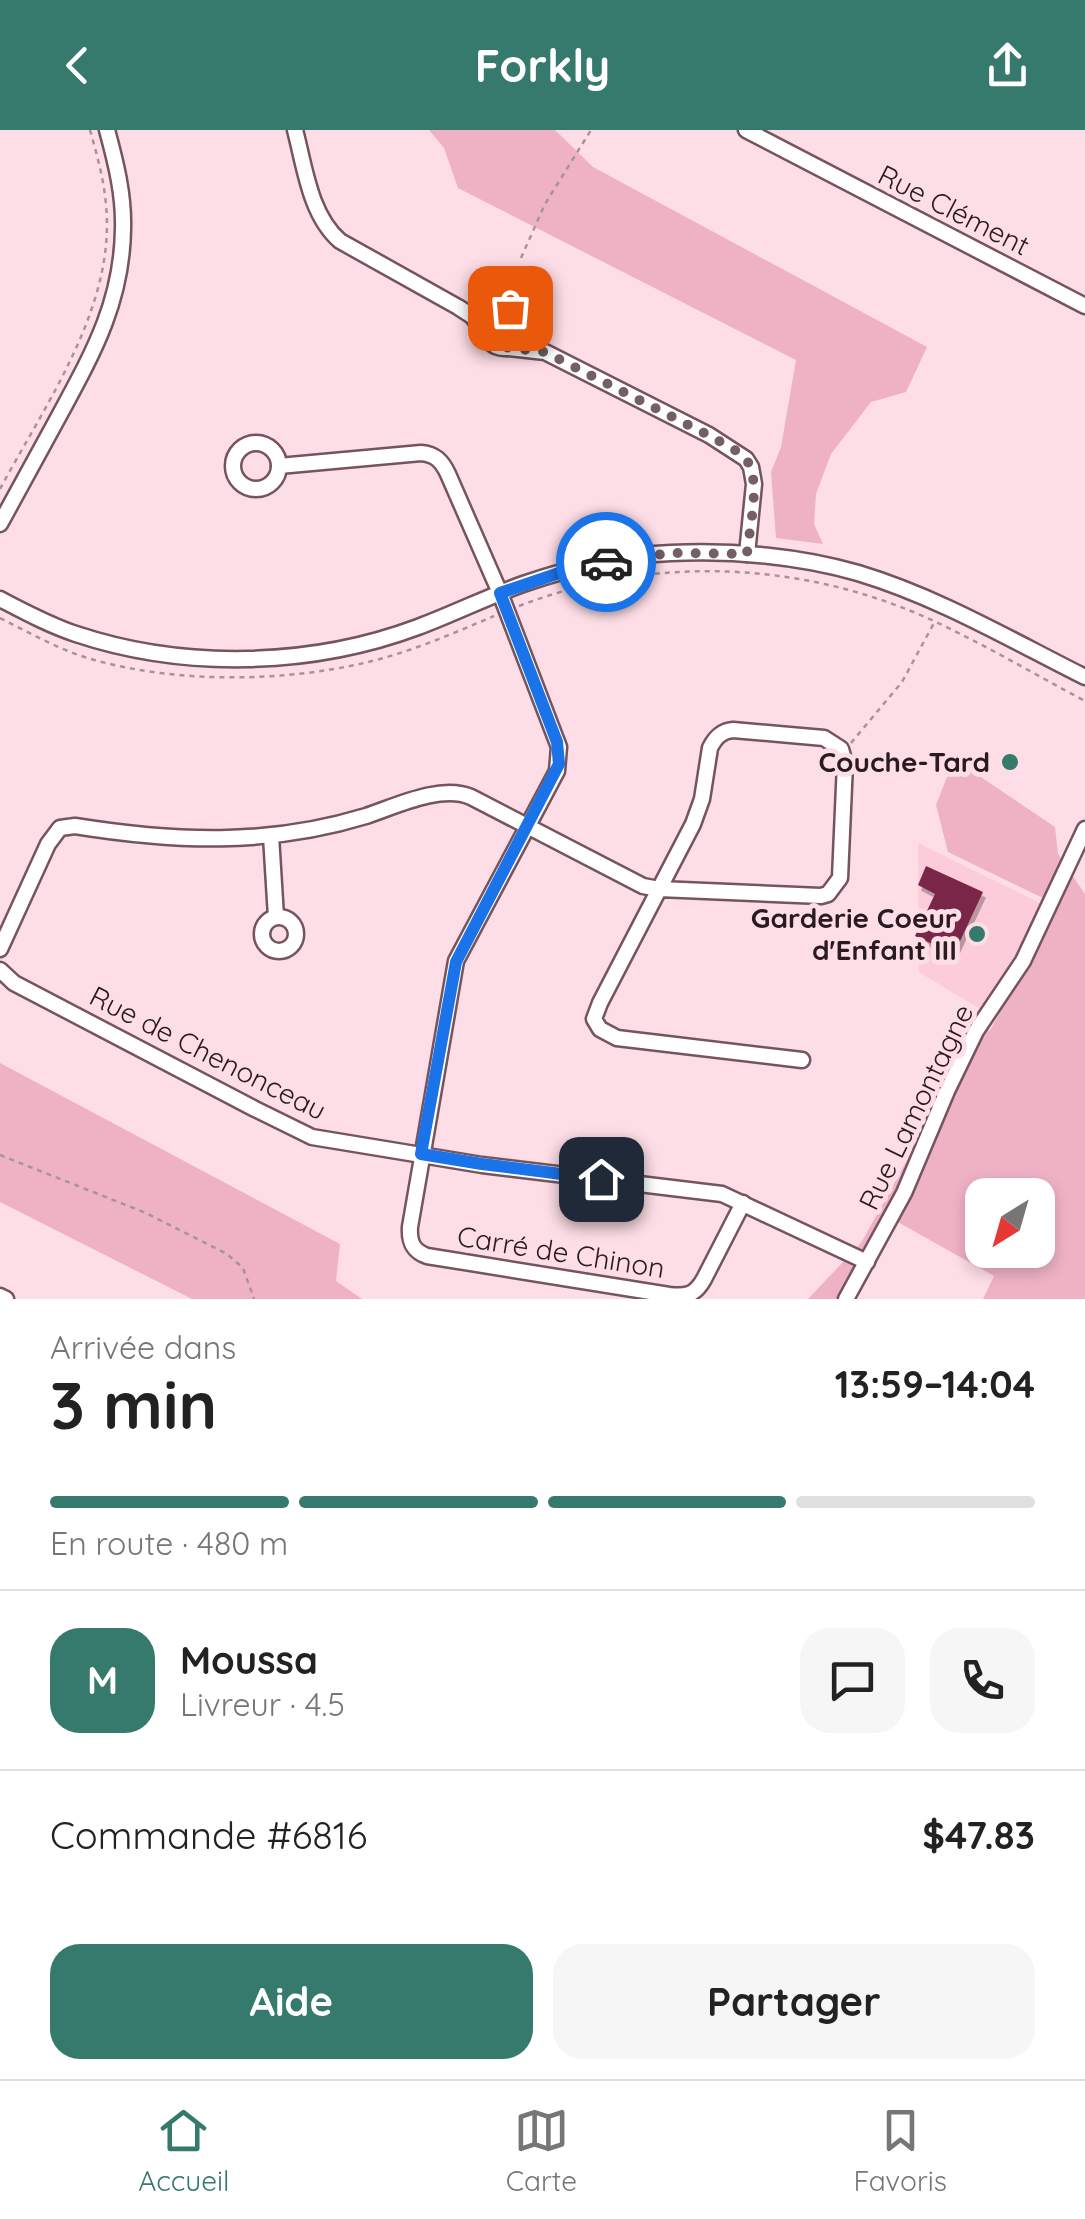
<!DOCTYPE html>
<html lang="fr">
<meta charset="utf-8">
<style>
body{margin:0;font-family:Quicksand,sans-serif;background:#f6f6f6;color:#222;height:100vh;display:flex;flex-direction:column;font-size:38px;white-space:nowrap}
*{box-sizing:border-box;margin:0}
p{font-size:32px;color:#767676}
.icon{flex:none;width:55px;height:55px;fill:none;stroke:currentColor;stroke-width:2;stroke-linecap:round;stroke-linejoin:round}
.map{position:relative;height:1169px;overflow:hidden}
.side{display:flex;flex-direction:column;background:#fff;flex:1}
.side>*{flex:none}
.needle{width:65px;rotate:217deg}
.controls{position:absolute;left:965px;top:1048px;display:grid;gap:20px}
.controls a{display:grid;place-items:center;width:90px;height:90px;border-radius:20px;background:#fff;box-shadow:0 5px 15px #0003;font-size:50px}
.pin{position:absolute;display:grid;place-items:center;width:85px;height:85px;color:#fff;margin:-42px;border-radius:20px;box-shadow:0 5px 15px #0006}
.courier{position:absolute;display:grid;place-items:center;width:100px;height:100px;margin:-50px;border:8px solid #1a73e8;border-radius:50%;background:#fff;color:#222;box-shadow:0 2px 12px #0007}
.head em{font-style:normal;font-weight:700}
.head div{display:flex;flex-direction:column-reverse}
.head{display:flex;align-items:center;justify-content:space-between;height:170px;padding:0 50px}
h1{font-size:65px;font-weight:700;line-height:75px}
.bar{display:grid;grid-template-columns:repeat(4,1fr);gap:15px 10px;align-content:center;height:120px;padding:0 50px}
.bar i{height:12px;border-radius:8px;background:#e0e0e0}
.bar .active{background:#367a6d}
.bar p{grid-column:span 4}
.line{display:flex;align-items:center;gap:25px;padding:0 50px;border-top:2px solid #e0e0e0}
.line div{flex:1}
.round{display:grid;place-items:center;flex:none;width:105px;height:105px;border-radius:30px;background:#f6f6f6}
.button{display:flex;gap:20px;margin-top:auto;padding:20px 50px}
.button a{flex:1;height:115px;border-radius:30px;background:#367a6d;color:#fff;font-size:40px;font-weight:700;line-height:115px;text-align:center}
.button a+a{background:#f6f6f6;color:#222}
header{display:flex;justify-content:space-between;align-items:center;height:130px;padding:0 50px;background:#367a6d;color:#fff;font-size:45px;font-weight:700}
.tabs{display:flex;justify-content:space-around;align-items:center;height:140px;border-top:2px solid #e0e0e0;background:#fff;font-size:28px;color:#767676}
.tabs a{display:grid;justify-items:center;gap:5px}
.tabs .active{color:#367a6d}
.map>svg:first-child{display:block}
</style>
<header><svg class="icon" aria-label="back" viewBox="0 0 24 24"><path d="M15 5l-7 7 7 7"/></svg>Forkly<svg class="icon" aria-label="share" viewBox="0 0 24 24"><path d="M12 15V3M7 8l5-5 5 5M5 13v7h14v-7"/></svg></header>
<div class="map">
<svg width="1085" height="1169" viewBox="0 0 1085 1169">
<defs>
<filter id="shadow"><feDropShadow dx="3" dy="5.5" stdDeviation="0" flood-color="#0004"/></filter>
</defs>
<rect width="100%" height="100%" fill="#fddde6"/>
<polygon fill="#fcccda" points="918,713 1048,777 988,884 919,842"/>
<g fill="#efb2c5" fill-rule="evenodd">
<polygon points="429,0 555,0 593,37 927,217 906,262 871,272 831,324 816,364 814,394 823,414 776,408 771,342 781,317 796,230 458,58 444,18"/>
<path d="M954 629 1055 697 1058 724 1085 764V1169H983L994 1146 896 1091 849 1169H808L861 1113 988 884 989 902 1059 776 948 722 936 675ZM982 1065H1038V1120H982Z"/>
<polygon points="0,933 340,1114 336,1151 362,1169 192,1169 0,1072"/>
</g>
<polygon fill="#792648" filter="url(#shadow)" points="926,736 983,762 954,824 915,806 935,764 918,755"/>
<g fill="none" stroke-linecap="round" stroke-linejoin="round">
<defs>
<g id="minor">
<path d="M295 0C305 38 310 85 340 111L458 177 472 186 485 204"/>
<polyline points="746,0 1085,176"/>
<circle cx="504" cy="198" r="20"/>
<polyline points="508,218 545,222 709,305 746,329 751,337 754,354 747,424"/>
<circle cx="256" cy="336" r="23"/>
<path d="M279 336 421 323C435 324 442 331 448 344L500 463 559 617 557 641 456 831 410 1097C409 1112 413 1121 427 1126L669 1165C687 1167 695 1165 704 1149L743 1073"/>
<path d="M0 394C20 358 39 322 59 286 93 223 122 172 123 99 124 65 116 33 107 0"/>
<path d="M0 469C25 482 49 495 76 504 184 540 311 537 418 497 453 484 487 467 523 454 570 438 621 425 671 423 732 420 799 426 858 443 938 467 1011 510 1085 547"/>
<polyline points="271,706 276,787"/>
<circle cx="279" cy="804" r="17"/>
<path d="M0 819 48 714 60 698 75 696C175 712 268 716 366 686 396 676 441 654 471 667L643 756 659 759 821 766 828 764 840 748 845 633 841 619 824 608 733 600C721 601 715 608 710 618L702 669 693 694 600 873 594 889 600 899 617 908 802 930"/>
<polyline points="0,840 14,853 255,979 312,1007 482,1035 722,1064 867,1132"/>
<polyline points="0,1166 6,1169"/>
<polyline points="846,1169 904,1063 947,961 976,901 1023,831 1085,699"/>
</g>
</defs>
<use href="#minor" stroke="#75545e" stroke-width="19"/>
<g stroke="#ab9299" stroke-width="2.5" stroke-dasharray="5 5" stroke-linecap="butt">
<polyline points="521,128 545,74 591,0"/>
<path d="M0 359C46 273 116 176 106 75 104 50 97 25 90 0"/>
<path d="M519 476C654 424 806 431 936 492 987 516 1036 545 1085 571"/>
<path d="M0 488C32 504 63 522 98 531 180 553 282 552 364 533 408 523 452 504 494 486"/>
<polyline points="851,613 902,552 934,493"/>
<polyline points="0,1025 146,1083 227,1124 243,1138 254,1169"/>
</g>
<use href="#minor" stroke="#fff" stroke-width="14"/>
</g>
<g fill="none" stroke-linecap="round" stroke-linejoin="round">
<path stroke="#735f65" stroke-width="10" stroke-dasharray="0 18" d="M510 178 493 180 486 189 485 204 494 216 545 222 708 305C720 312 734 318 744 327 763 346 749 398 747 424L671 423 606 432"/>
<polyline stroke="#1a73e8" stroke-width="12" points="601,1049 482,1034 421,1024 456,832 559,634 557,612 500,463 562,442 606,432"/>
</g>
<g fill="#367a6d" stroke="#fddde6" stroke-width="4">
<circle cx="1010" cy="632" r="10"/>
<circle cx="977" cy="804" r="10"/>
</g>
<g text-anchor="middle" stroke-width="10" stroke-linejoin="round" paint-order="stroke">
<g font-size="28" fill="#291b1f" stroke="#fddde6">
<text transform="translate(954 80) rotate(27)" y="10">Rue Clément</text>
<text transform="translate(208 923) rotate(27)" y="10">Rue de Chenonceau</text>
<text transform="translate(916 977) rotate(-64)" y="10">Rue Lamontagne</text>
<text transform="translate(561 1122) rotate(9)" y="10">Carré de Chinon</text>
</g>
<g font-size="28" font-weight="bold" fill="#291b1f" stroke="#fddde6" text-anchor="end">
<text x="990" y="642">Couche-Tard</text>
<text x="957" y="798">Garderie Coeur<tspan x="957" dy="32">d'Enfant III</tspan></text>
</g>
</g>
</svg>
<div class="controls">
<a><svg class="needle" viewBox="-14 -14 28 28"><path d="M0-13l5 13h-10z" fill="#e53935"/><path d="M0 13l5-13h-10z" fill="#767676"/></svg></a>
</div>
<div class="pin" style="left:510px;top:178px;background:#ea580c"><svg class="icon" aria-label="bag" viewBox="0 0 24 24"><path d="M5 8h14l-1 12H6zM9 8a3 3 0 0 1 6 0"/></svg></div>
<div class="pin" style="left:601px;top:1049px;background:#1f2937"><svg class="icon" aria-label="home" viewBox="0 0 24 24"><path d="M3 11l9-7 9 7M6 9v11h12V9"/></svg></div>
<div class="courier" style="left:606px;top:432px"><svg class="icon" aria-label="car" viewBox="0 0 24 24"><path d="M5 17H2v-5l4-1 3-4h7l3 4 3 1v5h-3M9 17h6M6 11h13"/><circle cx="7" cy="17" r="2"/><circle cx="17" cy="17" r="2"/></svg></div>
</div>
<section class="side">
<div class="head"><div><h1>3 min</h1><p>Arrivée dans</p></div><em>13:59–14:04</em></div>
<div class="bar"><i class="active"></i><i class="active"></i><i class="active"></i><i></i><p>En route · 480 m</p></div>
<div class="line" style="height:180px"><b class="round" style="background:#367a6d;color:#fff">M</b><div><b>Moussa</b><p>Livreur · 4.5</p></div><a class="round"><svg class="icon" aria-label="chat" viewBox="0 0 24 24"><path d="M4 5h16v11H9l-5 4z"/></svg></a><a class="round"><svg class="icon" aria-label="phone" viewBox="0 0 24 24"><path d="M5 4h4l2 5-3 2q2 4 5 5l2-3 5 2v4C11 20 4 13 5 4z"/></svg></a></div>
<div class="line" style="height:130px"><div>Commande #6816</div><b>$47.83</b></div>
<div class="button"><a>Aide</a><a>Partager</a></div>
</section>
<nav class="tabs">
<a class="active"><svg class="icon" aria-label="home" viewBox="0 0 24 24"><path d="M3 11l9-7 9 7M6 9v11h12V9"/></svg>Accueil</a>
<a><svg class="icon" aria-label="map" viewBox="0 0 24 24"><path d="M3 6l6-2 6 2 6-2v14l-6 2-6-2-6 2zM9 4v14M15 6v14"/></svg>Carte</a>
<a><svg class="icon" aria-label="saved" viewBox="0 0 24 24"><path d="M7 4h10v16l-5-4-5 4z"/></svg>Favoris</a>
</nav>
